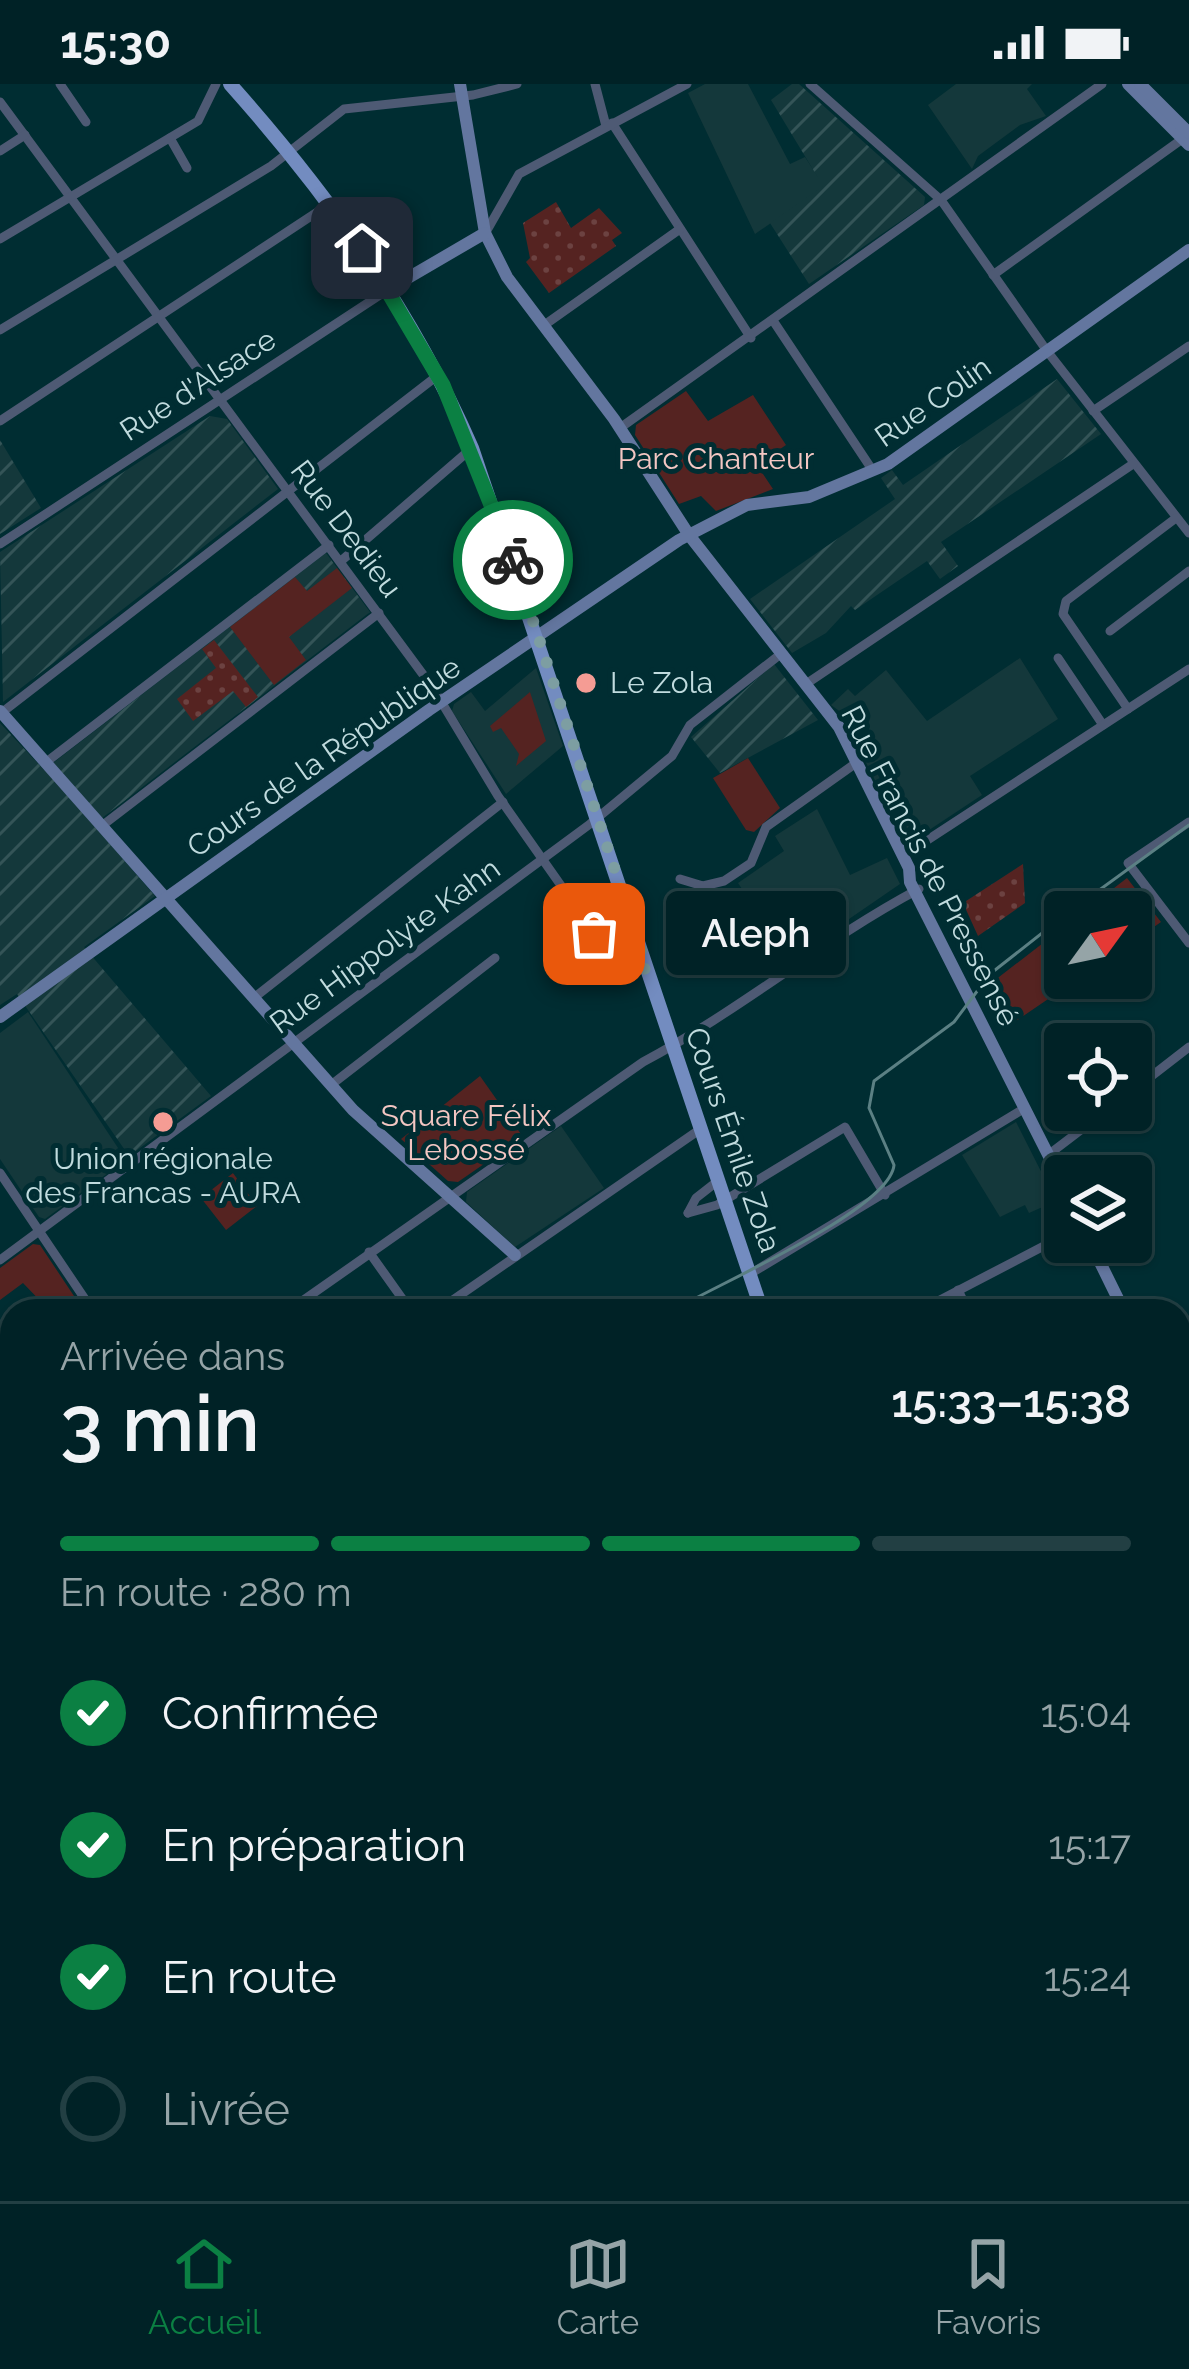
<!DOCTYPE html>
<html lang="fr">
<meta charset="utf-8">
<style>
body{margin:0;font-family:Raleway,sans-serif;background:#0a2a2e;color:#f1f3f6;height:100vh;display:flex;flex-direction:column;font-size:45px;white-space:nowrap}
*{box-sizing:border-box;margin:0}
p{font-size:39px;color:#95a4a7}
.icon{flex:none;width:66px;height:66px;fill:none;stroke:currentColor;stroke-width:2;stroke-linecap:round;stroke-linejoin:round}
.map{position:relative;flex:1;overflow:hidden}
.panel{position:absolute;left:0px;top:1215px;width:1191px;height:903px;display:flex;flex-direction:column;background:#002226;border-radius:36px 36px 0 0;box-shadow:0 3px 9px #0004,0 0 0 3px #223f43}
.panel>*{flex:none}
.needle{width:78px;rotate:57deg}
.buttons{position:absolute;left:1044px;top:807px;display:grid;gap:24px}
.buttons a{display:grid;place-items:center;width:108px;height:108px;border-radius:12px;background:#002226;box-shadow:0 3px 9px #0004,0 0 0 3px #223f43;font-size:60px}
.pin{position:absolute;display:grid;place-items:center;width:102px;height:102px;color:#fff;margin:-51px;border-radius:24px;box-shadow:0 6px 18px #0006}
.courier{position:absolute;display:grid;place-items:center;width:120px;height:120px;margin:-60px;border:9px solid #0b8043;border-radius:50%;background:#fff;color:#222;box-shadow:0 3px 15px #0007}
.bubble{position:absolute;height:84px;border-radius:12px;background:#002226;box-shadow:0 3px 9px #0004,0 0 0 3px #223f43;font-size:39px;font-weight:600;line-height:84px;text-align:center}
.headline em{font-style:normal;font-weight:600}
.headline div{display:flex;flex-direction:column-reverse}
.headline{display:flex;align-items:center;justify-content:space-between;height:204px;padding:0 60px}
h1{font-size:78px;font-weight:600;line-height:90px}
.bar{display:grid;grid-template-columns:repeat(4,1fr);gap:18px 12px;align-content:center;height:144px;padding:0 60px}
.bar i{height:15px;border-radius:9px;background:#223f43}
.bar .on{background:#0b8043}
.bar p{grid-column:span 4}
ol{padding:0 60px;list-style:none}
li{display:flex;align-items:center;gap:36px;height:132px}
li p{margin-inline-start:auto}
li .icon{padding:12px;border-radius:50%;background:#0b8043;color:#fff;stroke-width:4}
li:last-child{color:#95a4a7}
li i{width:66px;height:66px;border:6px solid #223f43;border-radius:50%}
.status{display:flex;justify-content:space-between;align-items:center;height:84px;padding:0 60px;background:#002226;direction:ltr}
.status svg{height:33px;fill:currentColor}
.dock{display:flex;justify-content:space-around;align-items:center;height:168px;border-top:3px solid #223f43;background:#002226;font-size:33px;color:#95a4a7}
.dock a{display:grid;justify-items:center;gap:6px}
.dock .on{color:#0b8043}
.map>svg:first-child{display:block}
</style>
<div class="status"><b>15:30</b><svg viewBox="0 0 49 12"><path d="M0 12V9h3v3zM5 12V6h3v6zM10 12V3h3v9zM15 12V0h3v12zM26 1h20v11H26zM47 4h2v5h-2z"/></svg></div>
<div class="map">
<svg width="1189" height="2117" viewBox="0 0 1189 2117">
<defs>
<pattern id="industrial-furrows" width="10" height="10" patternUnits="userSpaceOnUse" patternTransform="scale(3)"><rect width="10" height="10" fill="#14383b"/><path d="M-1 1l2-2M0 10L10 0M9 11l2-2" fill="none" stroke="#345457"/></pattern>
<pattern id="grass-dots" width="8" height="8" patternUnits="userSpaceOnUse" patternTransform="scale(3)"><rect width="8" height="8" fill="#552321"/><path d="M2 2h.1M6 6h.1" fill="none" stroke="#6c4241" stroke-width="1.8" stroke-linecap="round"/></pattern>
</defs>
<rect width="100%" height="100%" fill="#002d32"/>
<g fill="#14383b">
<polygon points="705,0 748,0 790,80 805,73 824,102 755,150 688,9"/>
<polygon points="956,0 1032,0 1027,5 1046,32 1020,41 978,72 972,85 928,21"/>
<polygon points="1020,574 1058,635 970,692 982,711 908,760 845,638 849,634 831,621 848,605 855,612 886,586 927,637"/>
<polygon points="536,584 563,662 506,710 452,627 454,620 471,608 485,627"/>
<polygon points="817,725 850,791 887,774 900,800 801,868 775,831 764,838 738,799 784,767 775,752"/>
<polygon points="28,928 126,1076 45,1135 39,1133 0,1075 0,949"/>
<polygon points="1016,1038 1056,1117 1029,1129 1025,1121 1000,1133 962,1071"/>
<polygon points="561,1042 604,1104 515,1163 466,1118 467,1108"/>
<polygon points="575,2106 723,2106 728,2117 581,2117"/>
</g>
<g fill="url(#industrial-furrows)">
<polygon points="792,0 799,0 925,113 924,121 809,200 770,139 823,102 771,16"/>
<polygon points="1057,295 1101,350 941,458 958,482 940,495 927,477 855,526 851,522 826,549 792,569 750,515 895,415 881,394 892,386 903,401"/>
<polygon points="210,332 227,335 278,405 3,618 0,468"/>
<polygon points="0,356 41,424 0,450"/>
<polygon points="326,469 370,528 93,741 155,812 84,863 211,1012 129,1072 17,910 0,921 0,639 44,686"/>
<polygon points="774,580 818,636 720,689 691,653"/>
</g>
<g fill="url(#grass-dots)">
<polygon points="556,118 571,144 599,124 622,149 612,156 616,162 549,209 526,178 530,174 523,139"/>
<polygon points="214,556 258,613 246,623 233,607 193,637 177,615 216,584 202,565"/>
<polygon points="1023,780 1025,819 978,852 963,819"/>
</g>
<g fill="#552321">
<polygon points="686,307 708,337 753,311 786,361 757,381 773,405 716,427 701,412 679,420 635,351 636,341"/>
<polygon points="337,484 352,504 289,553 306,576 274,601 230,543 295,493 307,507"/>
<polygon points="530,608 546,657 516,682 519,670 501,644 493,648 490,642"/>
<polygon points="748,674 780,724 754,748 746,746 713,694"/>
<polygon points="1127,794 1161,838 1131,859 1131,828 1083,828"/>
<polygon points="1065,842 1065,894 1079,894 1013,939 988,907 990,900"/>
<polygon points="480,992 523,1053 458,1098 448,1097 401,1055"/>
<polygon points="233,1089 257,1122 226,1146 201,1114"/>
<polygon points="33,1160 40,1161 84,1227 50,1227 23,1199 0,1216 0,1184"/>
<polygon points="250,2106 510,2106 496,2117 245,2117 241,2112"/>
</g>
<g fill="none" stroke-linecap="round" stroke-linejoin="round">
<g stroke="#4e5a74" stroke-width="9">
<polyline points="60,0 86,38"/>
<polyline points="595,0 606,42"/>
<polyline points="810,0 941,116 1047,267 1189,449"/>
<polyline points="0,18 433,604 498,712 624,891 647,884"/>
<polyline points="612,39 751,254"/>
<polyline points="170,54 187,84"/>
<polyline points="0,67 25,51"/>
<polyline points="486,148 519,90 687,0"/>
<polyline points="0,155 198,37 216,0"/>
<polyline points="993,191 1188,51"/>
<polyline points="774,238 873,387"/>
<polyline points="543,242 680,145"/>
<polyline points="0,246 271,82 344,25 473,11 517,0"/>
<polyline points="1093,327 1189,262"/>
<polyline points="0,337 331,119"/>
<polyline points="620,344 1102,0"/>
<polyline points="0,460 389,205"/>
<polyline points="341,477 472,364"/>
<polyline points="1110,547 1189,487"/>
<polyline points="1058,574 1103,641"/>
<polyline points="806,600 1133,380"/>
<polyline points="1128,625 1063,530 1066,517 1176,434"/>
<polyline points="0,630 437,292"/>
<polyline points="45,679 329,461"/>
<polyline points="1189,738 1128,779 1189,859"/>
<polyline points="103,741 379,529"/>
<polyline points="903,772 1189,585"/>
<polyline points="680,795 703,802 724,797 751,779 766,743 856,679"/>
<polyline points="255,913 503,718"/>
<polyline points="331,1001 495,874"/>
<polyline points="1131,1008 1189,963"/>
<polyline points="1048,1071 1107,1026"/>
<polyline points="0,1089 93,1227"/>
<polyline points="688,1129 717,1121 845,1043 885,1111"/>
<polyline points="688,1129 696,1114 719,1096"/>
<polyline points="369,1168 411,1227"/>
<polyline points="0,1176 590,740 672,672 690,641 782,569"/>
<polyline points="750,1190 1025,1024"/>
<polyline points="958,1206 968,1227"/>
<path d="M288 1227 643 978C739 927 823 856 919 805"/>
<polyline points="437,1227 702,1044"/>
<polyline points="919,1227 1065,1151"/>
<polyline points="0,1426 12,1417"/>
<polyline points="1179,1467 1189,1462"/>
<polyline points="0,1563 12,1553"/>
<polyline points="0,1711 12,1701"/>
<polyline points="1179,1729 1189,1724"/>
<polyline points="0,1787 12,1803"/>
<polyline points="0,1869 12,1860"/>
<polyline points="1179,1921 1189,1916"/>
<polyline points="0,1996 12,2012"/>
<polyline points="0,2028 12,2019"/>
<polyline points="77,2106 85,2117"/>
</g>
<g stroke="#63769f" stroke-width="12">
<polyline points="460,0 485,149 507,193 614,335 689,451 839,643 909,784 910,798 1065,1104"/>
<polyline points="1128,0 1189,61"/>
<polyline points="1140,0 1189,49"/>
<polyline points="389,205 485,149"/>
<polyline points="0,627 353,1026 515,1171"/>
<polyline points="0,933 429,626 679,456 747,421 809,413 888,380 1189,166"/>
<polyline points="1090,1158 1124,1227"/>
<polyline points="0,1330 12,1341"/>
<polyline points="1179,1342 1189,1362"/>
<polyline points="1179,1805 1189,1814"/>
<polyline points="1179,2018 1189,2012"/>
<polyline points="563,2106 569,2117"/>
<polyline points="116,2117 131,2106"/>
<polyline points="1004,2117 1023,2106"/>
</g>
<g stroke="#738cc0" stroke-width="14">
<path d="M230 0C329 111 412 227 472 364L762 1227"/>
<polyline points="1053,2106 1056,2117"/>
</g>
<g stroke="#5b8084" stroke-width="3">
<polyline points="1069,828 1189,741"/>
<path d="M672 1227C715 1201 890 1126 894 1081L869 1024 874 997 954 938 990 890 1065 831"/>
<polyline points="0,1716 12,1706"/>
</g>
</g>
<g fill="none" stroke-linecap="round" stroke-linejoin="round">
<polyline stroke="#7d9ea2" stroke-width="12" stroke-dasharray="0 21.6" points="513,476 647,884 624,891 594,850"/>
<polyline stroke="#0b8043" stroke-width="15" points="362,164 443,301 513,476"/>
</g>
<g fill="#f59c94" stroke="#002d32" stroke-width="4.5">
<circle cx="586" cy="599" r="12"/>
<circle cx="163" cy="1038" r="12"/>
</g>
<g text-anchor="middle" stroke-width="10" stroke-linejoin="round" paint-order="stroke">
<g font-size="30" fill="#c0dbde" stroke="#002d32">
<text transform="translate(198 301) rotate(-33)" y="10">Rue d'Alsace</text>
<text transform="translate(933 318) rotate(-35)" y="10">Rue Colin</text>
<text transform="translate(346 445) rotate(53)" y="10">Rue Dedieu</text>
<text transform="translate(324 673) rotate(-35)" y="10">Cours de la République</text>
<text transform="translate(930 782) rotate(63)" y="10">Rue Francis de Pressensé</text>
<text transform="translate(385 862) rotate(-36)" y="10">Rue Hippolyte Kahn</text>
<text transform="translate(733 1056) rotate(71)" y="10">Cours Émile Zola</text>
</g>
<g font-size="30" fill="#f4c7c3" stroke="#002d32">
<text x="716" y="385">Parc Chanteur</text>
<text x="466" y="1042">Square Félix<tspan x="466" dy="34">Lebossé</tspan></text>
</g>
<g font-size="30" fill="#c0dbde" stroke="#002d32" text-anchor="start">
<text x="610" y="609">Le Zola</text>
<text x="163" y="1085" text-anchor="middle">Union régionale<tspan x="163" dy="34">des Francas - AURA</tspan></text>
</g>
</g>
</svg>
<div class="buttons">
<a><svg class="needle" viewBox="-14 -14 28 28"><path d="M0-13l5 13h-10z" fill="#e53935"/><path d="M0 13l5-13h-10z" fill="#95a4a7"/></svg></a>
<a><svg class="icon" aria-label="locate" viewBox="0 0 24 24"><circle cx="12" cy="12" r="6"/><path d="M12 2v4M12 18v4M2 12h4M18 12h4"/></svg></a>
<a><svg class="icon" aria-label="layers" viewBox="0 0 24 24"><path d="M12 4l9 5-9 5-9-5zM3 14l9 5 9-5"/></svg></a>
</div>
<div class="pin" style="left:594px;top:850px;background:#ea580c"><svg class="icon" aria-label="bag" viewBox="0 0 24 24"><path d="M5 8h14l-1 12H6zM9 8a3 3 0 0 1 6 0"/></svg></div>
<div class="pin" style="left:362px;top:164px;background:#1f2937"><svg class="icon" aria-label="home" viewBox="0 0 24 24"><path d="M3 11l9-7 9 7M6 9v11h12V9"/></svg></div>
<div class="courier" style="left:513px;top:476px"><svg class="icon" aria-label="bike" viewBox="0 0 24 24"><circle cx="6" cy="16" r="4"/><circle cx="18" cy="16" r="4"/><path d="M6 16l4-8h5l3 8M10 8l3 8H6M13 5h3"/></svg></div>
<div class="bubble" style="left:666px;top:807px;width:180px">Aleph</div>
<section class="panel">
<div class="headline"><div><h1>3 min</h1><p>Arrivée dans</p></div><em>15:33–15:38</em></div>
<div class="bar"><i class="on"></i><i class="on"></i><i class="on"></i><i></i><p>En route · 280 m</p></div>
<ol>
<li><svg class="icon" aria-label="check" viewBox="0 0 24 24"><path d="M5 12l5 5 9-10"/></svg>Confirmée<p>15:04</p></li>
<li><svg class="icon" aria-label="check" viewBox="0 0 24 24"><path d="M5 12l5 5 9-10"/></svg>En préparation<p>15:17</p></li>
<li><svg class="icon" aria-label="check" viewBox="0 0 24 24"><path d="M5 12l5 5 9-10"/></svg>En route<p>15:24</p></li>
<li><i></i>Livrée</li>
</ol>
</section>
</div>
<nav class="dock">
<a class="on"><svg class="icon" aria-label="home" viewBox="0 0 24 24"><path d="M3 11l9-7 9 7M6 9v11h12V9"/></svg>Accueil</a>
<a><svg class="icon" aria-label="map" viewBox="0 0 24 24"><path d="M3 6l6-2 6 2 6-2v14l-6 2-6-2-6 2zM9 4v14M15 6v14"/></svg>Carte</a>
<a><svg class="icon" aria-label="saved" viewBox="0 0 24 24"><path d="M7 4h10v16l-5-4-5 4z"/></svg>Favoris</a>
</nav>
